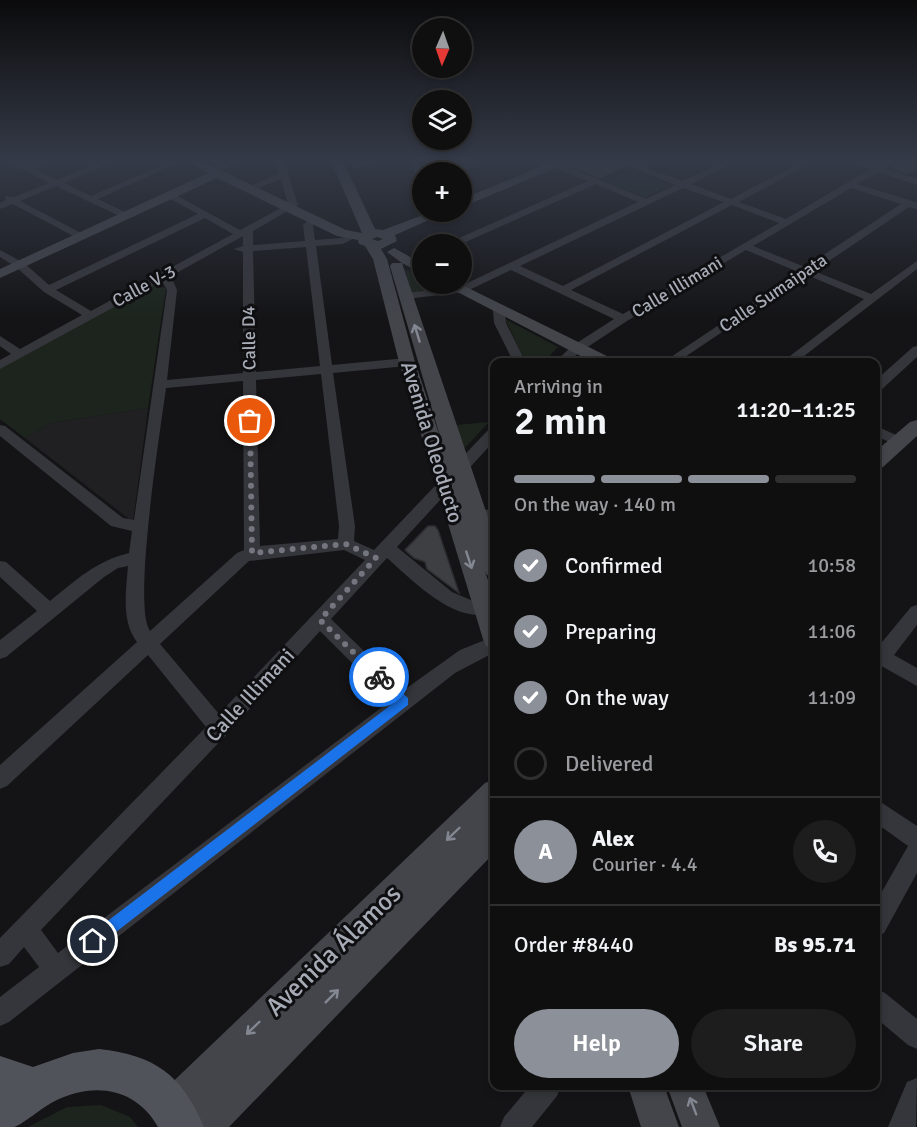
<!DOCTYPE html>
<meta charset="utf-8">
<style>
body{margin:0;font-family:Signika,sans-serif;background:#1d1d1e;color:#f1f3f6;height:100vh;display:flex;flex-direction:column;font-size:22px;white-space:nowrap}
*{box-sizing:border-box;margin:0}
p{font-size:20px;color:#9b9c9f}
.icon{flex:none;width:33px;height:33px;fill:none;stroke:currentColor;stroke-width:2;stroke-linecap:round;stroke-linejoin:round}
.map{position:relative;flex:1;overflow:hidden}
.panel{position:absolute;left:490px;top:358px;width:390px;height:732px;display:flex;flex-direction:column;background:#0f0f10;border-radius:12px;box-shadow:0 3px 9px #0003,0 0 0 2px #2f2f30}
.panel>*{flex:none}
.needle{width:39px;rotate:182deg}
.buttons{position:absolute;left:412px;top:18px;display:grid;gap:12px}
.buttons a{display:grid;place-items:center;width:60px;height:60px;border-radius:50%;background:#0f0f10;box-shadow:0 3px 9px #0003,0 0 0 2px #2f2f30;font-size:30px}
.pin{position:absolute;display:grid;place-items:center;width:51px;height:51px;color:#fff;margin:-26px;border:3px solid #fff;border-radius:50%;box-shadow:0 2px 6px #0007}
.courier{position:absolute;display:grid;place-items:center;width:60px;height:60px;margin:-30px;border:4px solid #1a73e8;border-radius:50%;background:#fff;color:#222;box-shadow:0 2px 8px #0007}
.head em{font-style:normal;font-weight:600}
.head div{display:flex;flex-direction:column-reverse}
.head{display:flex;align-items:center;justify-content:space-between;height:102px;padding:0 24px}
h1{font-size:39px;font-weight:600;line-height:45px}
.bar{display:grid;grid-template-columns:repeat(4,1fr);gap:9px 6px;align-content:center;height:72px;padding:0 24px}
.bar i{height:8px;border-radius:4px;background:#2f2f30}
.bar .on{background:#8c9099}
.bar p{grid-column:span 4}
.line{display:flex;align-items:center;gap:15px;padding:0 24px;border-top:2px solid #2f2f30}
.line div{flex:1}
.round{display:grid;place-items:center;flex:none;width:63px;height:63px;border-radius:32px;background:#1d1d1e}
ol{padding:0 24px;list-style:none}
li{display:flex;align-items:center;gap:18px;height:66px}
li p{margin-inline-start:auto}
li .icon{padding:6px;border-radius:50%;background:#8c9099;color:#fff;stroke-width:4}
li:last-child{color:#9b9c9f}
li i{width:33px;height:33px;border:3px solid #2f2f30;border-radius:50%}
.button{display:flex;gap:12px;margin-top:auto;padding:12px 24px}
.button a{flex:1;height:69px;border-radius:36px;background:#8c9099;color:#fff;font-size:24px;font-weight:600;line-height:69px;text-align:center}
.button a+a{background:#1d1d1e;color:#f1f3f6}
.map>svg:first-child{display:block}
</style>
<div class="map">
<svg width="917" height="1127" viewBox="0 0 917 1127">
<rect width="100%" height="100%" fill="#141416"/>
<polygon fill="#202023" points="148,408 133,522 25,438 51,423"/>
<g fill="#1c241d">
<polygon points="629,169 671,185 645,197 603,181"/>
<polygon points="405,269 423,277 423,284 437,284 447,288 411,293"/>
<polygon points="152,285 166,288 148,408 51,423 25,438 0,419 0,366"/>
<polygon points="505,319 558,347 543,363 526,363"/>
<polygon points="489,422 462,451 456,425"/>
<polygon points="101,1105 130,1117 138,1127 28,1127 67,1107"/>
</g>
<g fill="#3e3f43" stroke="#2e2e32" stroke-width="1.5">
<polygon points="574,161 598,161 624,167 600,178 569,165"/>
<polygon points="904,161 917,161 917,168 908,174 892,168"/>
<polygon points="428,526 435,526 438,530 459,593 427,569 425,562 414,558 405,550"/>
</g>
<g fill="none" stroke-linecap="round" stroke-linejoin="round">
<g fill="#35363b" fill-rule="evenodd">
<polygon points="6,161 17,161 28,166 41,161 53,161 35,169 57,180 103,161 115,161 64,183 91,196 171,161 182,161 98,199 129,214 131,216 126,219 56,186 20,201 83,234 83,238 79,239 13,204 0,209 0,203 6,200 5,196 14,197 49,183"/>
<polygon points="232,161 245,161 214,173 207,171"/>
<path d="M276 161H284L298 205 253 231V245L305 241 303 225 313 216 318 219 313 225 315 240 341 238 353 233 358 236 343 244 316 246 332 365 407 358 413 362 407 366 333 373 355 526 354 541 374 550 490 428 495 426V440L397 547 452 592 473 601 491 603 494 608 491 613C455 625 412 580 387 558L331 619 404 690 460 650 495 636V652L455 673 9 1022 0 1026V997L39 967 24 947 9 964 0 967V938L206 727 148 655 7 786 0 789V765L137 642C121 622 126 590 128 566L118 568 104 577 6 657 0 659V640L37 611 0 577V561L6 562 50 601C76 580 96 561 129 553L132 531 111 526 0 436V425L5 426 123 518 134 520 167 290 162 281 0 369V360L11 354 0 346V336L20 349 82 315 44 292 16 267 0 257V250L24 263 49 285 198 214 167 197V193L170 192 240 230 288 204 281 179 251 191 244 189 279 173ZM205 218 233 234 91 311 56 290ZM243 236V246L234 249 243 252V373L167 380 177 290 171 276ZM306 247 320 366 256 372 253 251ZM321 374 339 526 338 539 260 546 256 380ZM243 381 244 550 237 553 150 631C132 606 161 427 166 388ZM344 550 365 560 219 714 160 644 249 561ZM320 631 390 701 58 953 41 930 226 735Z"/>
<polygon points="364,161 386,161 355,168 351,165"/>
<polygon points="408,161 416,161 424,172 423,181 420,180"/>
<polygon points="473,161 485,161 459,172 448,172"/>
<path d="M615 161H627L683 181 725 161H736L691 184 731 199 803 161H814L739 202 786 219 870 169 849 161H862L876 166 884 161H894L884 168 917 179V185L878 172 857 184 912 201 917 203V209L909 207 814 271 871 294 917 261V269L795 363H781L864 299 807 275 676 363H662L798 272 746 250 627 321 580 352 567 363H554L572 346 614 319 511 270 465 292 406 299 400 296 406 293 459 287 638 202 596 184 461 244H449L450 242 588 181 553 167V163H559L646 199 675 185ZM683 188 724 202 563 286 520 266ZM851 188 901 204 805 267 753 246ZM732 205 779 223 623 314 571 290Z"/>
<polygon points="423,255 423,262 412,266 407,263"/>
<polygon points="499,307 505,310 506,323 526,363 514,363 494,323 493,310"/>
<polygon points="917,346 917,357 881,390 876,391 876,380 913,347"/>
<polygon points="876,426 905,439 907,442 900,447 876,436"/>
<polygon points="476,508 495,511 495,523 471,518 468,514 471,510"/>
<polygon points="917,605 917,625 894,655 917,668 917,686 876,663 876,646 878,647 911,607"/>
<polygon points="876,799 917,826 917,873 884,933 876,937 876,902 908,846 876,823"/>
<polygon points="876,989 885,993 917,1019 917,1049 908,1045 876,1018"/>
<polygon points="917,1078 916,1127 888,1127 907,1082"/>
<polygon points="530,1086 561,1086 557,1096 532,1127 500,1127 504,1117"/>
</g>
<g fill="#43454b" fill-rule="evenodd">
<path d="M186 161H202L346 230 362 233 331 161H343L375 229 383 230 431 212H447L395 235 397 241 381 249 387 259 415 362 442 443 390 266 392 263H402L387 252 394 248 423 264V274L402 263 495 538V578L487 575 485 571 495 602V649L486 646 483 639 399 362 373 259 365 246 359 244 358 240 337 236 217 178 0 278V269L208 173ZM377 237 383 239 378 241 372 239Z"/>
<polygon points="555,161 572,161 462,207 462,199"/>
<polygon points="442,284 460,284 613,359 616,363 594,363"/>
<polygon points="917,420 917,436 883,467 876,469 876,451 910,422"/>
<polygon points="495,779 495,813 490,818 495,816 495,852 229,1127 184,1127 187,1119 172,1127 159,1121 153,1108 159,1095 485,783"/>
<polygon points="628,1086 664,1086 679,1127 641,1127"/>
<polygon points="667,1086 703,1086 720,1127 682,1127"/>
</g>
<path fill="#51535a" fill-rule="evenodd" d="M99 1049C155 1055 182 1075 204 1127H158C136 1087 92 1081 53 1102 43 1107 22 1125 14 1127 10 1127 4 1127 0 1127V1056L33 1067 73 1053Z"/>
</g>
<defs><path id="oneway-shaft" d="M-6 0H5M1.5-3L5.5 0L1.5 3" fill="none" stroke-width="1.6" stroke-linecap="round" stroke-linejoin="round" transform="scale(1.5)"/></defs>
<g stroke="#838791">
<use href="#oneway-shaft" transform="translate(417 333) rotate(-107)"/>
<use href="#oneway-shaft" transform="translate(469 560) rotate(72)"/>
<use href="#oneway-shaft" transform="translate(453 834) rotate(136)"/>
<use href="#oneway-shaft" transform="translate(332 996) rotate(-45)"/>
<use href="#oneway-shaft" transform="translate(253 1028) rotate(136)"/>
<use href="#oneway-shaft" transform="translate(693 1106) rotate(-111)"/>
</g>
<linearGradient id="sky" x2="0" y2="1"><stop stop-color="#0b0b0c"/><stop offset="0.5" stop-color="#343a47"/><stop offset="1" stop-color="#343a47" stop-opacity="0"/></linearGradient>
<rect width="917" height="319" fill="url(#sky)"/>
<polygon fill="#1a73e8" points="379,672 408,698 408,705 98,946 93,949 88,946 85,941 88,936 396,701 375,680 373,677"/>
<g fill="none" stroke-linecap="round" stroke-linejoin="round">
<polyline stroke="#73767e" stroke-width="6" stroke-dasharray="0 10.8" points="250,421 252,553 346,544 376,558 320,620 379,677"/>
</g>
<g text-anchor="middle" stroke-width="6" stroke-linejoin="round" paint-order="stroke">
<g font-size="18" fill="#a6abb6" stroke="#0f0f11">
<text transform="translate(144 286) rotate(-28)" y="6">Calle V-3</text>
<text transform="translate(677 287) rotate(-31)" y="6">Calle Illimani</text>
<text transform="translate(773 293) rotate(-34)" y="6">Calle Sumaipata</text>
<text transform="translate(249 338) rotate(-91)" y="6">Calle D4</text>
</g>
<g font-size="21" fill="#a6abb6" stroke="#0f0f11">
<text transform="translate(432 442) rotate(73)" y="7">Avenida Oleoducto</text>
<text transform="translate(250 695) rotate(-47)" y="7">Calle Illimani</text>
</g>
<g font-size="26" fill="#a6abb6" stroke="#0f0f11">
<text transform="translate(333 950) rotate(-44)" y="9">Avenida Álamos</text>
</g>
</g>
</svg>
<div class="buttons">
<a><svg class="needle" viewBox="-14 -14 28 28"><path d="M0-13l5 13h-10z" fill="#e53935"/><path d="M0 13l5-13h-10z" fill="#9b9c9f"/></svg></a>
<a><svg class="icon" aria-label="layers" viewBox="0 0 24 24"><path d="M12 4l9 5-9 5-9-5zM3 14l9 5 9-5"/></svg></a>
<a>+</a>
<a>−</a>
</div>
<div class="pin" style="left:250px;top:421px;background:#ea580c"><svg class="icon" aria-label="bag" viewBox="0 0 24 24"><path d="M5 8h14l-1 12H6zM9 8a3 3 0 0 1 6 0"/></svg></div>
<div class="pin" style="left:93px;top:941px;background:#1f2937"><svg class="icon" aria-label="home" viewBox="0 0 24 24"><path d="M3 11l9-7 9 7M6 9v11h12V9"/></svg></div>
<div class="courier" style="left:379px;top:677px"><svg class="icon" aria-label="bike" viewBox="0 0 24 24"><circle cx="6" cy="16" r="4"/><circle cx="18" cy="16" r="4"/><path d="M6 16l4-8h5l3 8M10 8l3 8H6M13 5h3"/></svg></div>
<section class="panel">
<div class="head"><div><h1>2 min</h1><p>Arriving in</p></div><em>11:20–11:25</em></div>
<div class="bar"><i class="on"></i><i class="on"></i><i class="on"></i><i></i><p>On the way · 140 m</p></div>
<ol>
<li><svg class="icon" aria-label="check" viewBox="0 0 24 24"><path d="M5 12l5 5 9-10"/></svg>Confirmed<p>10:58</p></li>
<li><svg class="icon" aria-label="check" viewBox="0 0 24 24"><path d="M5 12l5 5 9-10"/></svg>Preparing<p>11:06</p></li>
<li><svg class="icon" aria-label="check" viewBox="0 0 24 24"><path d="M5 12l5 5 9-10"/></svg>On the way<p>11:09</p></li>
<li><i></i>Delivered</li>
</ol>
<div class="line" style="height:108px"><b class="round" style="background:#8c9099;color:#fff">A</b><div><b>Alex</b><p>Courier · 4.4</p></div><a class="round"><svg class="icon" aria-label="phone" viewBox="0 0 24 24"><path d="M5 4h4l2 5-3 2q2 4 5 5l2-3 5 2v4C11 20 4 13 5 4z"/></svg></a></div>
<div class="line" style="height:78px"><div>Order #8440</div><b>Bs 95.71</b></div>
<div class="button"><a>Help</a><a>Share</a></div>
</section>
</div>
